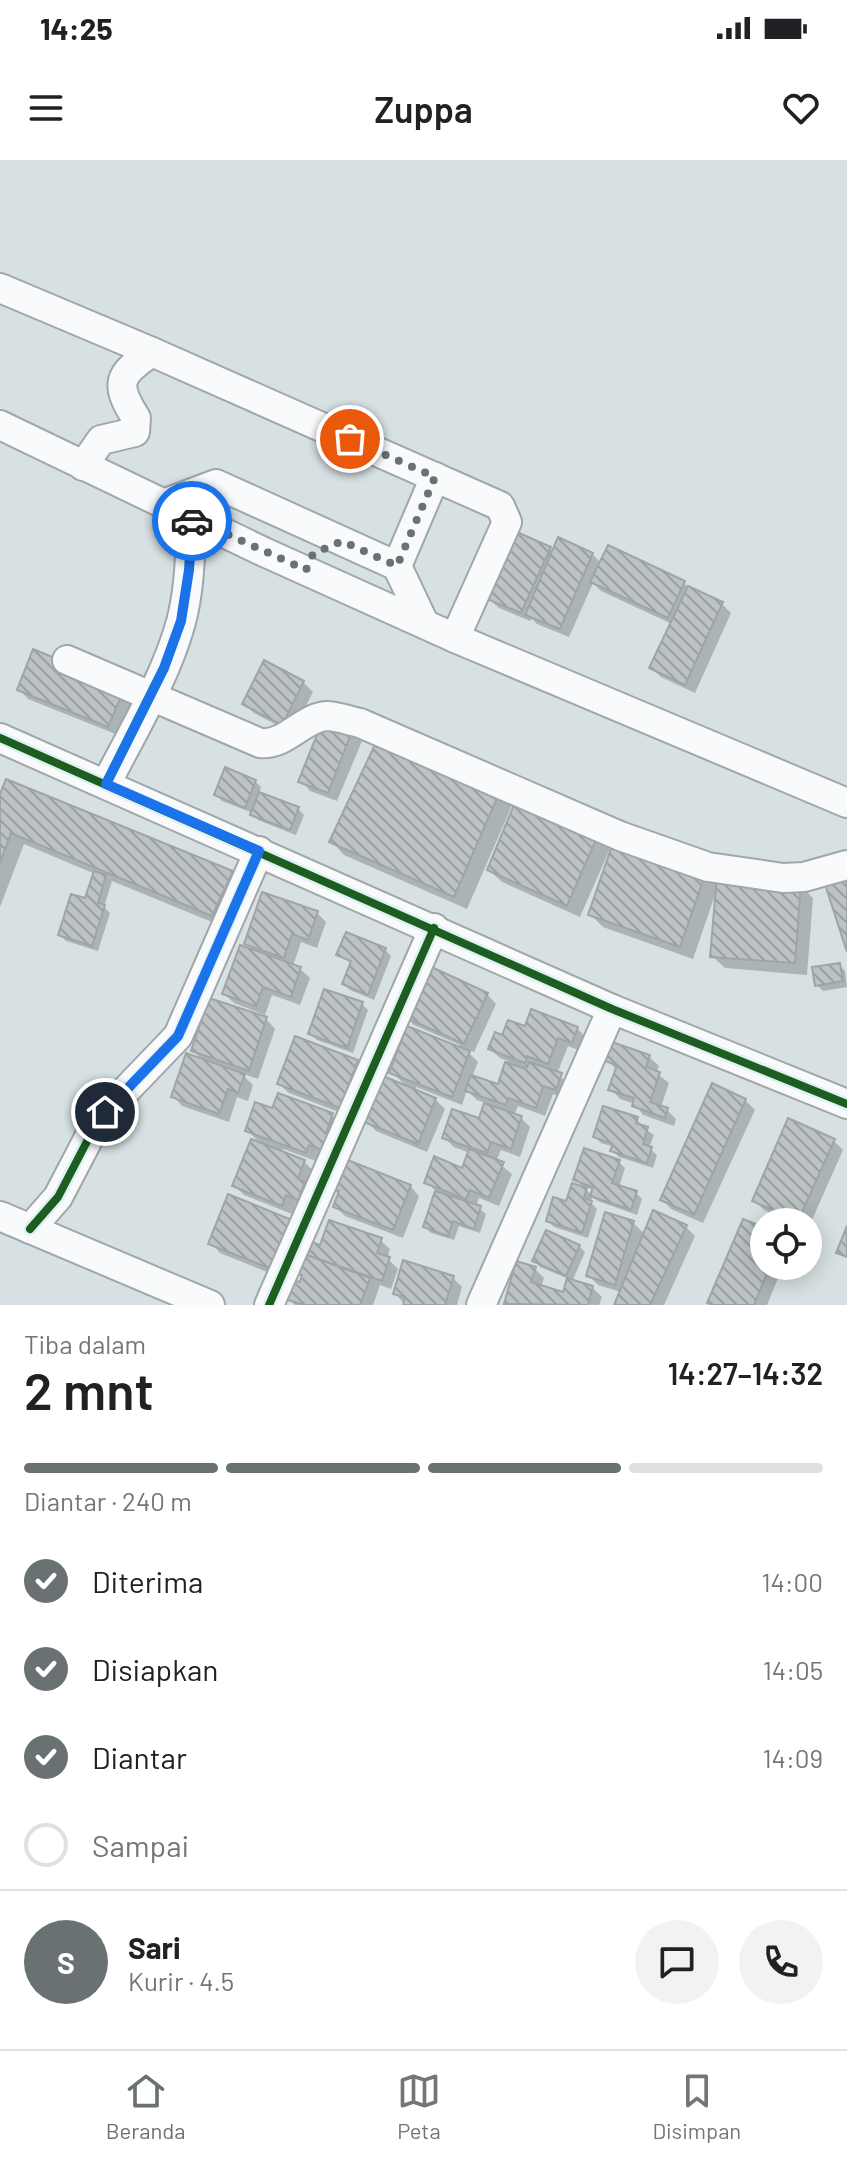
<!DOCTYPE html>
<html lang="id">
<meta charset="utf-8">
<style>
body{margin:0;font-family:Barlow,sans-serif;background:#f2f2f2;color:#202124;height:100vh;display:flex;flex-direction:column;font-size:30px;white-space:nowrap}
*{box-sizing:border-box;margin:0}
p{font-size:26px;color:#757577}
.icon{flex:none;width:44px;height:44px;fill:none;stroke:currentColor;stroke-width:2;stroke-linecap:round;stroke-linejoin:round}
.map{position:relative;height:1145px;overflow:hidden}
.drawer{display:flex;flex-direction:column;background:#fff;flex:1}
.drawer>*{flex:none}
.fabs{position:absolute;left:750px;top:1048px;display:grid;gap:16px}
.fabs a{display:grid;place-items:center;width:72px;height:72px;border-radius:50%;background:#fff;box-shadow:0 4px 20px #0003;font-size:40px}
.pin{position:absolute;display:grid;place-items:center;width:68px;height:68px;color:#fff;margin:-34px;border:4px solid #fff;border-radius:50%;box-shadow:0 2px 8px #0007}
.courier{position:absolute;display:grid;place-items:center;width:80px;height:80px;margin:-40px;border:6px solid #1a73e8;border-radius:50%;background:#fff;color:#222;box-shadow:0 2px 10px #0007}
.summary em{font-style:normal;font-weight:600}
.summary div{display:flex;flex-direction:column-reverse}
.summary{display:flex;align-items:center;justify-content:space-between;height:136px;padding:0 24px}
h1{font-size:52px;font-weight:600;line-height:60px}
.bar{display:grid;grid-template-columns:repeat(4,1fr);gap:12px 8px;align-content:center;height:96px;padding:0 24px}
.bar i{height:10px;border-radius:6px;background:#e0e0e0}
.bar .on{background:#6a7172}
.bar p{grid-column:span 4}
.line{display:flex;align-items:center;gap:20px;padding:0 24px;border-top:2px solid #e0e0e0}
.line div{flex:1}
.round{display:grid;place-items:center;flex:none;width:84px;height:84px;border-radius:42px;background:#f2f2f2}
ol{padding:0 24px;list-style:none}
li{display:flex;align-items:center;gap:24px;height:88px}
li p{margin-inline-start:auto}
li .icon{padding:8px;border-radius:50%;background:#6a7172;color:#fff;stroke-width:4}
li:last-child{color:#757577}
li i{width:44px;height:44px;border:4px solid #e0e0e0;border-radius:50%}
.status{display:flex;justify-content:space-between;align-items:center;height:56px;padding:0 40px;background:#fff;direction:ltr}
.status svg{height:22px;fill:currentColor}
header{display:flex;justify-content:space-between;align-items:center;height:104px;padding:0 24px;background:#fff;font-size:36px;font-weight:600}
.tab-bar{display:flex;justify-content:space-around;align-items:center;height:112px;border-top:2px solid #e0e0e0;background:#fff;font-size:22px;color:#757577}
.tab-bar a{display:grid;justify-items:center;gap:4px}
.tab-bar .on{color:#6a7172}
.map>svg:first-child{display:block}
</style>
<div class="status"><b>14:25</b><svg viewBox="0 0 49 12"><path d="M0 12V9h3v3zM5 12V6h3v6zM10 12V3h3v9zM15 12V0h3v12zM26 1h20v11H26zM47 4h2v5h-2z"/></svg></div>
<header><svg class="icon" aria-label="menu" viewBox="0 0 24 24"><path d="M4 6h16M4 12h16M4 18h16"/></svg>Zuppa<svg class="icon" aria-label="heart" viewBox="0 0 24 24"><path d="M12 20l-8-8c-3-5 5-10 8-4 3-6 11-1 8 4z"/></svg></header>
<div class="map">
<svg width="847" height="1145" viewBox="0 0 847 1145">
<defs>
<pattern id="building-back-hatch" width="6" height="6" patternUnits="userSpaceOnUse" patternTransform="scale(2)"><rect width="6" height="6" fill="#bdc3c5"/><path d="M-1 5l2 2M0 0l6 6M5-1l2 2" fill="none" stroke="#9a9fa1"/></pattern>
</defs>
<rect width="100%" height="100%" fill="#d7e0e2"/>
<g fill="#0003" fill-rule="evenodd">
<polygon points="550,388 554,392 592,394 601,403 684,423 689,428 722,444 731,453 695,533 661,517 651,507 672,464 601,431 593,423 569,477 537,464 532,459 530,461 499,448 489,439"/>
<polygon points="303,522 313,532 292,573 254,553 244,544"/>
<polygon points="19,529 133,538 118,575 28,539"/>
<polygon points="352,571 362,581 337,641 310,631 301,621"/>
<polygon points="380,579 513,643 467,749 344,695 332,682"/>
<polygon points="255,621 261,627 259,634 298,649 304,655 296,675 258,660 253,653 222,641 216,635"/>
<polygon points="0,639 232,712 245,725 224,767 112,721 104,747 110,753 98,791 66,781 60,775 86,741 95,714 24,684 0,747"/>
<polygon points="597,677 612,692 705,713 718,726 800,725 813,738 807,815 725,808 712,796 716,732 693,799 603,767 590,754 612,692 609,691 580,757 502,722 489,710"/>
<polygon points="317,753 326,762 317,788 301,782 293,806 300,809 310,818 300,845 272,835 265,855 234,843 224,834 256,793 246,783"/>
<polygon points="385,790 391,796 374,840 350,830 344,824 352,804 339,795"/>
<polygon points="839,805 845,811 847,827 823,831 817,825"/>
<polygon points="487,834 496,844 474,892 464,888 478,902 472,917 499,927 508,901 500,898 490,889 503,877 526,869 577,868 586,878 581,891 568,886 557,914 570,925 565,939 553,934 545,956 518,946 514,956 521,958 530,967 520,997 501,990 496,1001 512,1014 499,1046 479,1038 476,1046 486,1054 480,1073 459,1066 454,1080 431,1073 425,1067 437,1032 426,1022 463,1010 470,993 454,987 444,977 480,961 486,943 477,940 467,930 462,945 416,927 415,931 435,939 445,949 427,992 376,971 367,962 408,928 392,912 458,889 460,885 414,865 404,855"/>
<polygon points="362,844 368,850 353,893 317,880 310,874"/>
<polygon points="266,859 275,869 258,919 241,913 253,925 248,941 237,937 229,962 182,946 173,936 204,902 193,891"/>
<polygon points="649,897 659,906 656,913 669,923 661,947 667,950 676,959 674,966 643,955 635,944 620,939 611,929 617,910 607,900"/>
<polygon points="357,902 366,912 349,956 289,933 279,924"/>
<polygon points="745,940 755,950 703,1063 671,1049 662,1039"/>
<polygon points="273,951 332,955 341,965 334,999 319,993 316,1001 283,989 281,993 304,1002 314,1011 308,1048 296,1043 292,1054 244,1035 235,1026 262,985 247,970"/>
<polygon points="637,959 642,967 654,975 649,988 657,995 653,1008 619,997 613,991 614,987 601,983 595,977"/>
<polygon points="833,980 843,990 808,1069 808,1062 791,1062 764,1050 755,1041"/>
<path d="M619 1002 625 1008 619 1027 636 1033 642 1039 637 1055 598 1041 593 1036 590 1042 597 1049 588 1078 554 1067 548 1061 585 1029 575 1019ZM582 1026 594 1030 592 1035Z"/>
<polygon points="330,1026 410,1026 419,1036 403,1078 345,1056 335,1046 340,1035"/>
<polygon points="291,1061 282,1118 220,1093 211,1083"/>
<polygon points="633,1063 645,1074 685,1066 695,1076 664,1145 616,1145 621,1132 598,1125 588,1115"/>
<polygon points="764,1070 764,1106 783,1106 767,1145 712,1145 710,1142"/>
<polygon points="380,1080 390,1089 387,1098 398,1109 391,1129 380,1125 373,1145 295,1145 288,1138 301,1125 303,1119 296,1112 308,1098 313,1084 322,1087"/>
<polygon points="579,1086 585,1092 572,1122 592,1127 602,1137 599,1145 506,1143 534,1108 544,1118 541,1127 564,1134 569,1119 540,1107 534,1101"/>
<polygon points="453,1118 462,1127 457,1145 405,1145 395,1133"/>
</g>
<g fill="url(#building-back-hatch)" stroke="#9ea5a6" stroke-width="2">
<polygon points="517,372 551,387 521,453 487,439"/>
<polygon points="558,377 593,393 560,469 525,455"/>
<polygon points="608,385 685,421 668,458 590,422"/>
<polygon points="688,426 723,442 685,525 649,508"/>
<polygon points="33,489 125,527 108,567 17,530"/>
<polygon points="264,500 304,521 282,565 242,544"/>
<polygon points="324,557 353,569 328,633 298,622"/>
<polygon points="379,576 501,629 454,737 329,682"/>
<polygon points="225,607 256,620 245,648 214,635"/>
<polygon points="6,619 233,711 212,756 11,673 0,703 0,634"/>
<polygon points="259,632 299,647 290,670 250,655"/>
<polygon points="516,640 598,675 567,746 487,710"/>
<polygon points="614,680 706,712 680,787 588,755"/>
<polygon points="94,711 106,715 98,743 105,745 92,786 58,775 71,734 85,738"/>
<polygon points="847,713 847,792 824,721"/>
<polygon points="717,716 801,723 795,803 710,797"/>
<polygon points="262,732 318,751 308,780 292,774 284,798 244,784"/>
<polygon points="346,772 386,788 368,835 342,824 351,801 336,795"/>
<polygon points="240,785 301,807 291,837 263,827 256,846 222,834"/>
<polygon points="840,803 843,821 815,826 812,807"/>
<polygon points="425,804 488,833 464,884 402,856"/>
<polygon points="324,829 363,842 347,888 308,874"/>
<polygon points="209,838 267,857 249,911 191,891"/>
<polygon points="531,849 578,867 572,883 558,878 548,904 527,896 525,903 488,889 495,872 502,875 508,860 525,866"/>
<polygon points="407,866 470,891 452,937 389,913"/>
<polygon points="295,876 358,900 340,948 277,924"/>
<polygon points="612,882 650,895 646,907 660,912 650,942 668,948 665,958 632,946 634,938 608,930 617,905 605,901"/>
<polygon points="186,893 245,914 238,933 228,929 219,954 171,937"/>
<polygon points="505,902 526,909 529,902 562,913 556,930 543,926 536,948 508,938 506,945 465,931 471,915 498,924"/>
<polygon points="383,916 436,938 418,984 364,962"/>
<polygon points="712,923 746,939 694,1055 660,1040"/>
<polygon points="278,933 333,953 326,974 330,976 325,991 309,985 306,993 245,971 255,942 272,948"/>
<polygon points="484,943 522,956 511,989 491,982 487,993 442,978 452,949 479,958"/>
<polygon points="603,946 638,957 636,963 648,967 643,984 652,987 647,1003 610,991 613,984 593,977"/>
<polygon points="788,958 835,979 798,1061 752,1041"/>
<polygon points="251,979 305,1000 298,1019 305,1022 298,1040 286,1035 282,1046 232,1026"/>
<polygon points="584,988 620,1000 612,1023 637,1031 631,1050 590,1036 593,1027 573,1020"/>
<polygon points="469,989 504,1002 489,1038 470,1030 466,1039 424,1023 434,996 462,1008"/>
<polygon points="340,997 411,1025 393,1070 333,1047 339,1031 328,1026"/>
<polygon points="572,1023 587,1028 584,1038 592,1041 582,1073 546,1061 553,1037 566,1041"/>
<polygon points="435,1031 481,1046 474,1069 453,1061 448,1076 423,1067"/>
<polygon points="228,1034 292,1060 272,1109 208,1084"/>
<polygon points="653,1050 687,1065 650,1145 614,1145"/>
<polygon points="605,1052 634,1061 615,1125 586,1116"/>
<polygon points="743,1059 764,1067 764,1106 770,1106 754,1145 713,1145 707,1143"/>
<polygon points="329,1060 382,1078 377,1093 390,1097 382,1121 307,1095 311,1082 320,1085"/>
<polygon points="847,1066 847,1097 836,1093"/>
<polygon points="546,1070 580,1085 566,1116 532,1101"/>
<polygon points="301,1093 370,1118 360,1145 304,1145 285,1139 292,1120 300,1122 302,1115 294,1113"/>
<polygon points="403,1100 454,1116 445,1145 403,1145 405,1137 393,1134"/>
<polygon points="516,1101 536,1107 531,1122 563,1132 567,1118 593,1126 588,1145 504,1144"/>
</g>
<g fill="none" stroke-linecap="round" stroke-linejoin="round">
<defs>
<g id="minor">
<polyline points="0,128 152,192 500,346 507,362 455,478"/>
<polyline points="0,265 264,392 455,478 847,643"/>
<path d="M83 306 101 280 135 272 136 258C114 223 118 215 152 192"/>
<polyline points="163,344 216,324 397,406"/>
<polyline points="424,463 397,406 435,317"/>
<path d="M67 500 260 583C286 586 303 557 327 556 337 556 350 561 360 563L620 676 708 707 783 718 804 717 847 705"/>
<polyline points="0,578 612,849 847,944"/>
<path d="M106 624C132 573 166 517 181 462 190 428 190 392 192 358"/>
<polyline points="0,1056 210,1145"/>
<polyline points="30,1069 58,1037 94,968 105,952 178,876 259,691"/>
<polyline points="269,1145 434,768"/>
<polyline points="481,1145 612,849"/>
</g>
</defs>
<use href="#minor" stroke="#a1a7a8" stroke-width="32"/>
<use href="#minor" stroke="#f9fafb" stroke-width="28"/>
<defs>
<g id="cycleway">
<polyline points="0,578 612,849 847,944"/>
<polyline points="30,1069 58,1037 94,968 105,952 178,876 259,691"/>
<polyline points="269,1145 434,768"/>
</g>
</defs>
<use href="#cycleway" stroke="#e0f0f3" stroke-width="13"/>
<use href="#cycleway" stroke="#1b5e20" stroke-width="8"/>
</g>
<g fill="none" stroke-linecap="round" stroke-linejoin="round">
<polyline stroke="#6a7172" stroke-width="8" stroke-dasharray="0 14.4" points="192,361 192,358 306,410 313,394 342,381 397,406 435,317 350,279"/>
<polyline stroke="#1a73e8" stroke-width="10" points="105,952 178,876 259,691 106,624 164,508 181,461 189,410 192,361"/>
</g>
</svg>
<div class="fabs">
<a><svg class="icon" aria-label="locate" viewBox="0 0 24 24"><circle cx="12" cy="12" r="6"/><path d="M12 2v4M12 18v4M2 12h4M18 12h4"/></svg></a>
</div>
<div class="pin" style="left:350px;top:279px;background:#ea580c"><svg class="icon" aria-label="bag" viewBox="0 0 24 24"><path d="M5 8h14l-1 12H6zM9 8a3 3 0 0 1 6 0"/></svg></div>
<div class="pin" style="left:105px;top:952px;background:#1f2937"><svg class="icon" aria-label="home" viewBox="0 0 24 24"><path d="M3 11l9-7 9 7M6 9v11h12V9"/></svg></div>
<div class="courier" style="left:192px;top:361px"><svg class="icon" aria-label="car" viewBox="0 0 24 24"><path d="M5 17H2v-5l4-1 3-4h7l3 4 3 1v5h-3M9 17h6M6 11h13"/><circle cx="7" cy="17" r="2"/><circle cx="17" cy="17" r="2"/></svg></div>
</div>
<section class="drawer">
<div class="summary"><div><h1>2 mnt</h1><p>Tiba dalam</p></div><em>14:27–14:32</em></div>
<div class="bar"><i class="on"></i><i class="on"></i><i class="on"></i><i></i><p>Diantar · 240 m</p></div>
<ol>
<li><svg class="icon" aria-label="check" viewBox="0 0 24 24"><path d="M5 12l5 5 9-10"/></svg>Diterima<p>14:00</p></li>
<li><svg class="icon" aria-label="check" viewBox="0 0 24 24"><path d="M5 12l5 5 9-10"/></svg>Disiapkan<p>14:05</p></li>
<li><svg class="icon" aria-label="check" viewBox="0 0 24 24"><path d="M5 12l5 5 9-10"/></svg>Diantar<p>14:09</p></li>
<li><i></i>Sampai</li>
</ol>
<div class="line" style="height:144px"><b class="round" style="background:#6a7172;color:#fff">S</b><div><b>Sari</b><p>Kurir · 4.5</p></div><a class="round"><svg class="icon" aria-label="chat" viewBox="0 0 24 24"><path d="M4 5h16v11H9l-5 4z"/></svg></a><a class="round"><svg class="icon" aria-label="phone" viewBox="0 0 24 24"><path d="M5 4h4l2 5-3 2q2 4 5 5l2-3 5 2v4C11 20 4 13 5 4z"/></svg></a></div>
</section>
<nav class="tab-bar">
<a class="on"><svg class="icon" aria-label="home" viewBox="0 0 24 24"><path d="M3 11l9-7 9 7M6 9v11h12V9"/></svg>Beranda</a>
<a><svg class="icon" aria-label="map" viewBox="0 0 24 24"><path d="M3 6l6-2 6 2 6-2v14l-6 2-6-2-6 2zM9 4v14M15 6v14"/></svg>Peta</a>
<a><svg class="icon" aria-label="saved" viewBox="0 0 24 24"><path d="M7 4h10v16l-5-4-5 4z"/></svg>Disimpan</a>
</nav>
